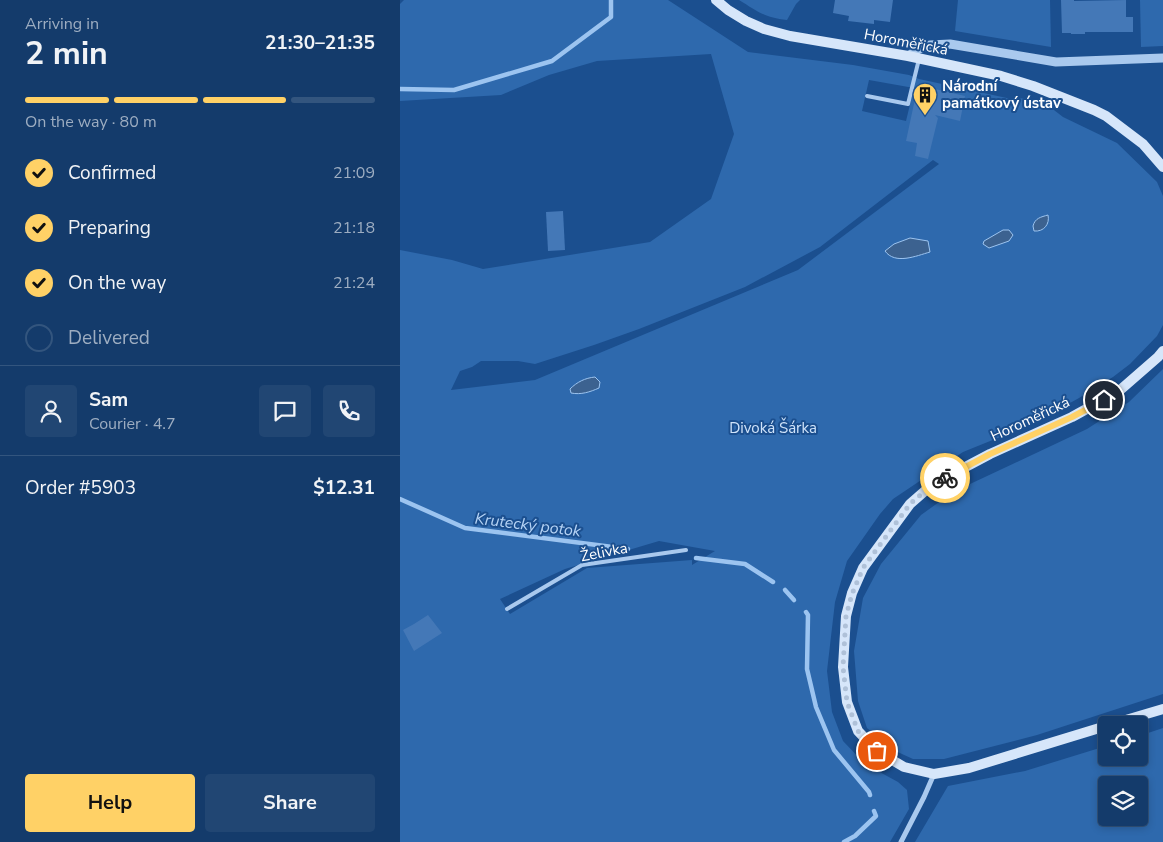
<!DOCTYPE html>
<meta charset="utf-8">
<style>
body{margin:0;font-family:"Nunito Sans",sans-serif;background:#214673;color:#f1f3f6;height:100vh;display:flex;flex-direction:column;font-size:19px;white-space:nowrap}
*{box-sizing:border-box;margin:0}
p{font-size:16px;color:#9dadc1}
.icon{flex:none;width:28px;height:28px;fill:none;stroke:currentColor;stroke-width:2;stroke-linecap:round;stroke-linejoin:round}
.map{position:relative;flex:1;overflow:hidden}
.drawer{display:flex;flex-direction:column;background:#143b6b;width:400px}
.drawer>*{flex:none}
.controls{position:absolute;left:698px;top:716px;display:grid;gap:10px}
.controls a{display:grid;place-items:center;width:50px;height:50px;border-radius:5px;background:#143b6b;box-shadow:0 2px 8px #0003,0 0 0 1px #33557e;font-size:25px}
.pin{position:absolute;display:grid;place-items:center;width:42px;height:42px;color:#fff;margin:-21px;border:2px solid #fff;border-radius:50%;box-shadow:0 1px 5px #0007}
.courier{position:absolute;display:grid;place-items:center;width:50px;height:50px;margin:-25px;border:4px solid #ffd166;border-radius:50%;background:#fff;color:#222;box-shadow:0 1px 6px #0007}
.head em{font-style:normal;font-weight:700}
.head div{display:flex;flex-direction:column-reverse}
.head{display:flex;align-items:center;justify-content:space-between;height:85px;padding:0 25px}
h1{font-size:32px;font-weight:700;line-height:38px}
.bar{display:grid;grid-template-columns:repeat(4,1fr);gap:8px 5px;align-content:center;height:60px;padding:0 25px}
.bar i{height:6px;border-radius:4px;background:#33557e}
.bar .active{background:#ffd166}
.bar p{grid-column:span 4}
.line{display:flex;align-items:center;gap:12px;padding:0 25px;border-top:1px solid #33557e}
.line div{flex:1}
.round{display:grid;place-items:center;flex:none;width:52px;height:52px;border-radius:5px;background:#214673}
ol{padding:0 25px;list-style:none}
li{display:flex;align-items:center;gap:15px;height:55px}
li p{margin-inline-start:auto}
li .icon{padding:5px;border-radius:50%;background:#ffd166;color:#111;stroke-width:4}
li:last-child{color:#9dadc1}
li i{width:28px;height:28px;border:2px solid #33557e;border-radius:50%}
.primary-button{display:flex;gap:10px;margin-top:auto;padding:10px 25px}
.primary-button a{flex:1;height:58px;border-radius:5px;background:#ffd166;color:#111;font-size:20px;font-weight:700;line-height:58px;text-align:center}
.primary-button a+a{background:#214673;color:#f1f3f6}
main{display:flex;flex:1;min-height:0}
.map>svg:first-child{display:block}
</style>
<main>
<section class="drawer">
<div class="head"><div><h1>2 min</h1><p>Arriving in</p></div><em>21:30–21:35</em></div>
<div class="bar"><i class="active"></i><i class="active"></i><i class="active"></i><i></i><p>On the way · 80 m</p></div>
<ol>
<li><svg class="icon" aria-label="check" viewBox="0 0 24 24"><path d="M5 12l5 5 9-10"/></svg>Confirmed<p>21:09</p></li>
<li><svg class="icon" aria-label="check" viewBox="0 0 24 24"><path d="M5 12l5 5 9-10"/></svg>Preparing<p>21:18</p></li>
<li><svg class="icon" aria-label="check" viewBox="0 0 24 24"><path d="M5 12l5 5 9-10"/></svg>On the way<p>21:24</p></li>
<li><i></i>Delivered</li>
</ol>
<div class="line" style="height:90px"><a class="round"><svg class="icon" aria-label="person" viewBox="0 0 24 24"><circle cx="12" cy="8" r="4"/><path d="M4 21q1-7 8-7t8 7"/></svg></a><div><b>Sam</b><p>Courier · 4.7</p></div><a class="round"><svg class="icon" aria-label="chat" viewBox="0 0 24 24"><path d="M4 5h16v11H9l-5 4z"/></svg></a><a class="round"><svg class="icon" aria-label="phone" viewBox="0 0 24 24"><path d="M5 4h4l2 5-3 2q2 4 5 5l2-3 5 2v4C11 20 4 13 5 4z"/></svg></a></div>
<div class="line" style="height:65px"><div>Order #5903</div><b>$12.31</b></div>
<div class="primary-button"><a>Help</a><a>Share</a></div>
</section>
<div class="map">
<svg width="763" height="842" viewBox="0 0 763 842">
<rect width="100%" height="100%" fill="#1b4f8f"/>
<g fill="#2e69ad" fill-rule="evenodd">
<path d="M4 0H268L348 52 453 65 509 75 519 79 616 100 617 98 641 100 663 117 717 143 757 182 763 196V325L757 336 730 364 713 377 679 398 632 424 563 452 493 499 480 514 447 561 435 602 427 671 432 712 443 741 465 764 498 782 507 790 509 809 490 842H0V250L52 260 83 269 250 242 311 199 334 134 311 54 197 61 149 75 101 95 0 101V4ZM469 80 514 88 506 121 462 111ZM533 160 539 164 398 270 135 380 51 390 60 371 72 367 81 361H118L135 364 194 345 239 329 345 287 420 247ZM259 541 315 551 292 565V560L187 568 110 614 100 599 165 569Z"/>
<path d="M339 0H400L396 4 387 20C365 18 357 11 339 0Z"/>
<polygon points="558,0 650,0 651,47 555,31"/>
<polygon points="740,0 763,0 763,46 741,47"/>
<polygon points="763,369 763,694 637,735 544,759 513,759 491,749 467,728 458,701 454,651 463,598 481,564 521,515 553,492 687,429 729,402"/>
<path d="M763 728V842H515L548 786 625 771 706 746V758H739V736ZM706 785H739V818H706Z"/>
</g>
<g fill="#3c6290" stroke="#9cc4f0">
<path d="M648 215C650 224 644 232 634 231L633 226C635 218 641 217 648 215Z"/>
<polygon points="603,230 609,230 613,235 609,241 589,248 583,244 584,241"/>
<path d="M510 238 528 241 530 252C516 256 495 265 485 251L494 244Z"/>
<path d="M195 377 200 382 199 388C190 392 181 395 171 393L170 389C177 382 185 378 195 377Z"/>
</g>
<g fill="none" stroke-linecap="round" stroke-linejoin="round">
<g stroke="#9cc4f0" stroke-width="4.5">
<polyline points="0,89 54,90 152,61 211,17 211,0"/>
<polyline points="0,499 65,528 228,549"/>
<polyline points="296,558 345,564 373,582"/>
<polyline points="385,590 394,600"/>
<polyline points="406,612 408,615 407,669 416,707 434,750 469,792 470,795"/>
<polyline points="444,842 455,836 476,816 474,811"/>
</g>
</g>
<g fill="#4478b7">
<polygon points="435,0 493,0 490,22 474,20 474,24 448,21 449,16 433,13"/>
<polygon points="661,0 674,0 674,1 726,0 726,17 733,17 733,32 685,32 685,34 671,34 671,33 662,33"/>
<polygon points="518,85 565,96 560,121 535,115 538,118 528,159 515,156 517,143 506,141"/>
<polygon points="163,211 165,250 148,251 146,212"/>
<polygon points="28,615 42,633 14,651 3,630 14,624"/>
</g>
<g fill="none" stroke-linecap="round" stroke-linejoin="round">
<g stroke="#a9c9ee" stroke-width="4">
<polyline points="467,96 508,104 519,59"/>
<polyline points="107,609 182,565 286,550"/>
</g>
<polyline stroke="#a9c9ee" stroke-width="5" points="501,842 524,797 534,774"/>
<polyline stroke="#a9c9ee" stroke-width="9" points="508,56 519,49 530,45 550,44 656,62 763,58"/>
<g stroke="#d6e6fa" stroke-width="10">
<polyline points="316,0 328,10 346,21 364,29 390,36 508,56 601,76 633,86 694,110 706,116 743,144 763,167"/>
<polyline points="709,725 763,709"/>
<polyline points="706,726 569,768 534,774 504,767 477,751 458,731 447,702 443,667 446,616 452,593 463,568 510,504 526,490 539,481 590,454 672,417 719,391 758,357 763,351"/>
</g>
</g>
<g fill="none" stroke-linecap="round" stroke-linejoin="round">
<polyline stroke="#afc1d8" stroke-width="5" stroke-dasharray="0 9" points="477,751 458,731 447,702 443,667 446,616 452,594 463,568 510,504 526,490 545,478"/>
<polyline stroke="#ffd166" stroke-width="6" points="545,478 590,454 672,417 704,400"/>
</g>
<defs>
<symbol id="building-pin" viewBox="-11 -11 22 30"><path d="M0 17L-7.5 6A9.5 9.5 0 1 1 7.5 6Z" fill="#ffd166" stroke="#1b4f8f"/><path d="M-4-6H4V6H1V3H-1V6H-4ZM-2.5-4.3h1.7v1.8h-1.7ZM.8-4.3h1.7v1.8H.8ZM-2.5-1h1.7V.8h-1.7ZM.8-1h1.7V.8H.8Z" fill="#111"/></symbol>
</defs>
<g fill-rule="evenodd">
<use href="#building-pin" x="511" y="81" width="28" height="38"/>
</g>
<g text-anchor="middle" stroke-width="4" stroke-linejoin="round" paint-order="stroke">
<g font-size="15" fill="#fff" stroke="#1b4f8f">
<text transform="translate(506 42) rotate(11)" y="5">Horoměřická</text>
<text transform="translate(630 419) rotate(-25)" y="5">Horoměřická</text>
<text transform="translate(204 552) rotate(-11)" y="5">Želivka</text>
</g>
<g font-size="15" font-weight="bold" fill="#fff" stroke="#1b4f8f" text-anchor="start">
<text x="542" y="91">Národní<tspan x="542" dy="17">památkový ústav</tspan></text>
</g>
<g font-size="15" fill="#cfe3fa" stroke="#1b4f8f">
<text x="373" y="433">Divoká Šárka</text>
</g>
<g font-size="16" font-style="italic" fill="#b5d3f5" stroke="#1b4f8f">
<text transform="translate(128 524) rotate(7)" y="6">Krutecký potok</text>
</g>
</g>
</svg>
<div class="controls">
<a><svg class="icon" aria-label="locate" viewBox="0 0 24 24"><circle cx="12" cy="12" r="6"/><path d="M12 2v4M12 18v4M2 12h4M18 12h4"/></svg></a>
<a><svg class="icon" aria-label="layers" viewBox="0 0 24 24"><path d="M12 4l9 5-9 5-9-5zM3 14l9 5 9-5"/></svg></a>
</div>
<div class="pin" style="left:477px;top:751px;background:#ea580c"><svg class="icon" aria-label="bag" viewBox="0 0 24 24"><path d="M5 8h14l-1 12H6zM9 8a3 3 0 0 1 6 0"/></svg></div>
<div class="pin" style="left:704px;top:400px;background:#1f2937"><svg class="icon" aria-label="home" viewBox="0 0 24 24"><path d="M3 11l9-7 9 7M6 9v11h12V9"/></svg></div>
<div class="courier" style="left:545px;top:478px"><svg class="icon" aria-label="bike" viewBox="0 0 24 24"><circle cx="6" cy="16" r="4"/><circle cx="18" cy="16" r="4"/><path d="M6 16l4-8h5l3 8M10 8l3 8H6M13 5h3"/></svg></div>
</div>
</main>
